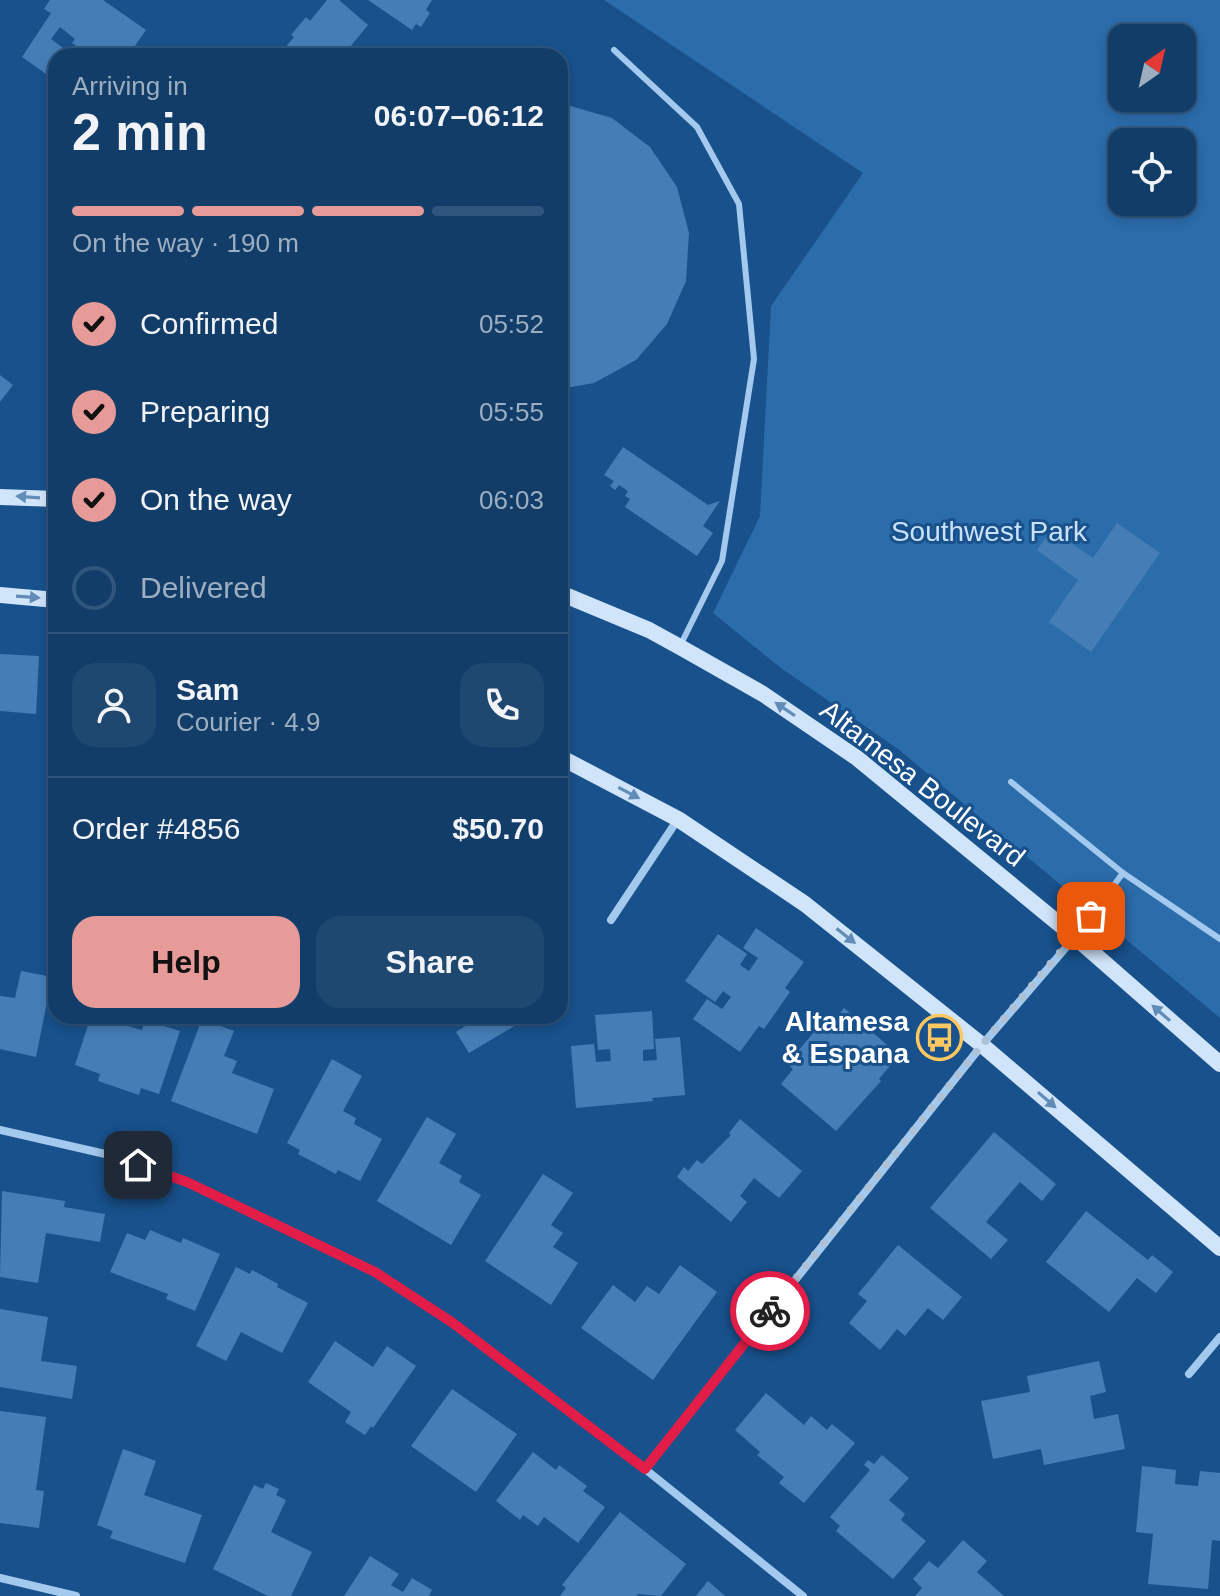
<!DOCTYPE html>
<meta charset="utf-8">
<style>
body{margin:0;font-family:Helvetica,sans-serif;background:#1f4871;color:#f1f3f6;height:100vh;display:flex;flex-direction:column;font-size:30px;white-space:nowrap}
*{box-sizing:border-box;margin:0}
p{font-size:26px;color:#9caec0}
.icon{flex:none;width:44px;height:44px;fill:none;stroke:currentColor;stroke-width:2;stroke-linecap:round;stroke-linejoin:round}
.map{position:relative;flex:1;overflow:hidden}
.drawer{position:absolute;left:48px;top:48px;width:520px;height:976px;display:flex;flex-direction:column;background:#123d69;border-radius:24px;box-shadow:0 4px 12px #0003,0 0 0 2px #31567d}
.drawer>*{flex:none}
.needle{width:52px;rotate:34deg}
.tools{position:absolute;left:1108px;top:24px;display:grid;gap:16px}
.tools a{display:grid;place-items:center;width:88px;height:88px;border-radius:16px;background:#123d69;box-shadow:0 4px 12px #0003,0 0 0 2px #31567d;font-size:40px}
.pin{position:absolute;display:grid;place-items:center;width:68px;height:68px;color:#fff;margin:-34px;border-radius:16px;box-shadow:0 4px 12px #0006}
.courier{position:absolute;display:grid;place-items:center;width:80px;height:80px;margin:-40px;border:6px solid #e11d48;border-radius:50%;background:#fff;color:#222;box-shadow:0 2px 10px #0007}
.head em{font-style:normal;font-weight:700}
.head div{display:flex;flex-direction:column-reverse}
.head{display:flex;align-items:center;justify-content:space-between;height:136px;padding:0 24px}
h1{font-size:52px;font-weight:700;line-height:60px}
.bar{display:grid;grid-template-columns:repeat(4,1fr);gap:12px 8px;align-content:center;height:96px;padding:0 24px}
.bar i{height:10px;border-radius:6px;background:#31567d}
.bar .on{background:#e69b98}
.bar p{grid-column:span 4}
.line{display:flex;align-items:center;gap:20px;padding:0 24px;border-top:2px solid #31567d}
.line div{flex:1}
.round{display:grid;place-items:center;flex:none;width:84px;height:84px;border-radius:24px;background:#1f4871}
ol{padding:0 24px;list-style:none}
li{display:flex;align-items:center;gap:24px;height:88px}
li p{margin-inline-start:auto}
li .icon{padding:8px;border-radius:50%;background:#e69b98;color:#111;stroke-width:4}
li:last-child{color:#9caec0}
li i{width:44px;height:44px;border:4px solid #31567d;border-radius:50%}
.action{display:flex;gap:16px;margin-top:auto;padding:16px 24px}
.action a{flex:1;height:92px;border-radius:24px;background:#e69b98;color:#111;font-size:32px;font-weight:700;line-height:92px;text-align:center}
.action a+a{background:#1f4871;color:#f1f3f6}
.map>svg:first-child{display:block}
</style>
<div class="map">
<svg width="1220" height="1596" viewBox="0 0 1220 1596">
<rect width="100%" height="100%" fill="#18518c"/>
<path fill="#2b6caa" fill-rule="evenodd" d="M604 0H1220V1018L898 749 781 668 713 613 760 516 771 306 863 173ZM1122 38H1182V98H1122ZM1122 142H1182V202H1122Z"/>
<g fill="#457eb6">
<polygon points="50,0 103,0 146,30 128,56 91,56 72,43 75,39 60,27 51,39 67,51 63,56 56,56 56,66 49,76 22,57 51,13 44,9"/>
<polygon points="327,0 339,0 368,25 346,52 351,56 278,56 294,37 291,35 306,17 310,21"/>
<polygon points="368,0 432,0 426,10 430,13 421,27 416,24 412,30"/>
<polygon points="560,103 612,118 650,147 677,187 689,233 686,281 667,324 636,360 594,383 560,389"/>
<polygon points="0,375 13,385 0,402"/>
<polygon points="623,447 708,505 720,501 703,526 713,533 697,556 625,507 630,499 625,496 628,491 619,485 615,490 610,486 614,481 604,475"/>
<polygon points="1117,523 1160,553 1091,652 1049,622 1078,580 1037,550 1051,530 1093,558"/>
<polygon points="0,654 39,656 36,714 0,711"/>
<polygon points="756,928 804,962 785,988 790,992 764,1029 759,1026 740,1052 693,1019 707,999 722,1009 731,997 723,991 715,1002 685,981 718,934 747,954 740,965 749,971 758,958 743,948"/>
<polygon points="21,971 52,977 36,1057 0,1049 0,996 15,998"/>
<polygon points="844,1008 899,1055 879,1079 881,1081 836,1131 781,1084 793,1069 787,1064 825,1019 831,1024"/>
<polygon points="652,1011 654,1049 643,1050 643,1061 657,1060 655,1039 680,1037 685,1095 652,1098 653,1101 576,1108 571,1046 594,1044 596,1062 611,1061 610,1049 598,1050 595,1015"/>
<polygon points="91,1016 142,1030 145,1020 180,1031 159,1094 141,1088 139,1095 98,1081 100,1074 75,1065"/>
<polygon points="468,1016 531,1016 469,1053 456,1032 472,1022"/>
<polygon points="202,1019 234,1031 224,1056 237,1061 232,1073 274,1089 257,1134 171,1101"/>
<polygon points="332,1059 362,1076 343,1111 356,1118 354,1124 382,1139 360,1181 338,1170 336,1174 298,1154 300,1150 287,1143"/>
<polygon points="427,1117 456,1134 439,1163 462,1176 459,1182 481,1195 451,1245 377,1201"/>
<polygon points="740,1119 802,1171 779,1198 754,1178 740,1196 747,1202 731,1222 677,1177 684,1167 688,1171 697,1160 702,1164 731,1135 729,1133"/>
<polygon points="994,1132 1056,1184 1042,1201 1020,1182 986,1222 1008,1240 991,1259 930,1208"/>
<polygon points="543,1174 573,1193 551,1225 563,1233 553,1247 578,1263 551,1305 485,1261"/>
<polygon points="2,1191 65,1201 64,1207 105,1214 100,1242 46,1233 38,1283 0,1277"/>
<polygon points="1086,1211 1148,1260 1152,1255 1173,1272 1156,1293 1137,1278 1109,1312 1046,1262"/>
<polygon points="150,1230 181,1243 183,1238 220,1254 195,1311 166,1299 168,1294 110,1272 127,1233 145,1240"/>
<polygon points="898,1245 962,1297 943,1320 928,1308 905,1336 897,1329 880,1350 849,1323 867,1301 858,1294"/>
<polygon points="680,1265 717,1292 653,1380 581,1328 613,1285 635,1302 647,1286 659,1294"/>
<polygon points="236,1267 250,1274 252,1270 278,1284 277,1287 308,1303 282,1353 241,1332 226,1361 196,1346"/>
<polygon points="0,1309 48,1317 41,1361 77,1366 72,1399 0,1387"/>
<polygon points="335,1341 373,1367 387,1346 416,1366 373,1428 371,1426 365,1435 345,1422 351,1412 308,1382"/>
<polygon points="1099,1361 1106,1392 1090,1396 1094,1419 1118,1414 1125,1449 1044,1465 1041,1449 993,1459 981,1401 1030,1392 1027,1376"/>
<polygon points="452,1389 517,1434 476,1492 411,1446"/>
<polygon points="766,1393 804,1425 811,1416 827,1430 832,1424 855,1443 804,1503 779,1483 784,1477 757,1455 760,1452 735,1430"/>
<polygon points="0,1411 46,1417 36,1490 44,1491 39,1528 0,1523"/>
<polygon points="123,1449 156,1461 144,1495 202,1515 185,1563 110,1538 113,1531 97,1525"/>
<polygon points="533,1452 556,1470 559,1465 587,1486 583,1491 605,1507 578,1543 544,1517 538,1526 523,1515 520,1520 496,1501"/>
<polygon points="882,1455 909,1478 889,1500 905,1514 901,1520 926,1541 893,1579 836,1531 840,1526 830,1517 870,1470 864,1465 868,1460 874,1464"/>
<polygon points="1142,1466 1176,1470 1175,1484 1198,1486 1200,1471 1220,1473 1220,1541 1212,1540 1208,1589 1148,1584 1153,1534 1136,1532"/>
<polygon points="266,1483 279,1489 276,1495 286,1500 271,1532 312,1552 291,1596 268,1596 213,1569 254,1485 263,1489"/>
<polygon points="620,1512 686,1564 661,1596 638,1594 637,1596 560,1596 566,1588 562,1585"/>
<polygon points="963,1540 987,1561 977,1572 1004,1596 915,1596 922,1588 913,1579 929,1561 938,1568"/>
<polygon points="370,1556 399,1574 391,1585 403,1592 412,1578 432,1590 429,1596 344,1596"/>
<polygon points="708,1581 725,1596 696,1596"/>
</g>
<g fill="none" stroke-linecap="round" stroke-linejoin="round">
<g stroke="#a3c9ee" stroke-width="6">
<polyline points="614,50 697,127 739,204 754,359 722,561 681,644"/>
<polyline points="1011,782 1123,873"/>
<polyline points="1077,934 1123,873 1220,939"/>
</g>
<g stroke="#a3c9ee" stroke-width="8">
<polyline points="611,920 678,819"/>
<polyline points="0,1130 114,1156 187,1182 375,1272 453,1323 645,1469 803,1596"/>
<polyline points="1189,1374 1220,1337"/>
<polyline points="645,1469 982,1045 1075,937"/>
<polyline points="0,1578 76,1596"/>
</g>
<g stroke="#d0e4fa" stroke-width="16">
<polyline points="0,497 56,499"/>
<polyline points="560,593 649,630 680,647 763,694 857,758 1075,937 1220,1064"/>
<polyline points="0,595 56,600"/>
<polyline points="560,757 678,819 805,904 982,1045 1220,1248"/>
</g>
</g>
<defs><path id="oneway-solid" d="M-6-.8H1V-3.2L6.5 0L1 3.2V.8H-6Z" transform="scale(2)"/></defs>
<g fill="#628cb8">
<use href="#oneway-solid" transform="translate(28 497) rotate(-176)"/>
<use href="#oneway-solid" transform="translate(28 597) rotate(4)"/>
<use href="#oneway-solid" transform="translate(785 709) rotate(-146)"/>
<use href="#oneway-solid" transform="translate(629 793) rotate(28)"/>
<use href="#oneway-solid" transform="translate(846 936) rotate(38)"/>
<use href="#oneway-solid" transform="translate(1161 1013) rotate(-139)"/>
<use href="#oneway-solid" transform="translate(1047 1100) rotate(41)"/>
</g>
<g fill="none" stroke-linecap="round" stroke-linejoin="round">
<polyline stroke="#aec2d7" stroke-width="8" stroke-dasharray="0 14.4" points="770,1311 982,1045 1091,916"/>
<polyline stroke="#e11d48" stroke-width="10" points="138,1165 187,1182 375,1272 453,1323 645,1469 770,1311"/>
</g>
<defs>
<symbol id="bus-ring" viewBox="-11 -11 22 22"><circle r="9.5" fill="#18518c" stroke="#ffc860" stroke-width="1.5"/><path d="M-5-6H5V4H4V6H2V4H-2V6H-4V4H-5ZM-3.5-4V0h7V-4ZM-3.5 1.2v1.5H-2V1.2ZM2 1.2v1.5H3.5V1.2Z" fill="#ffc860"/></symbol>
</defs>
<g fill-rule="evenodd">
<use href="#bus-ring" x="914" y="1012" width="51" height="51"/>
</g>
<g text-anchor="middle" stroke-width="6" stroke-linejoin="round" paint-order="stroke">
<g font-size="28" fill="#c9e2fa" stroke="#18518c">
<text x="989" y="541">Southwest Park</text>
</g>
<g font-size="28" fill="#fff" stroke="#18518c">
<text transform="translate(923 783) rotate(38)" y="10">Altamesa Boulevard</text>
</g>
<g font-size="28" font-weight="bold" fill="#fff" stroke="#18518c" text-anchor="end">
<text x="909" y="1031">Altamesa<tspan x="909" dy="32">&amp; Espana</tspan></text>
</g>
</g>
</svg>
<div class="tools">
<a><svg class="needle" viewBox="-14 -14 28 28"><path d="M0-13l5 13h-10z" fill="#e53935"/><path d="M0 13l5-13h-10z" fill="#9caec0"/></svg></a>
<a><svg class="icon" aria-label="locate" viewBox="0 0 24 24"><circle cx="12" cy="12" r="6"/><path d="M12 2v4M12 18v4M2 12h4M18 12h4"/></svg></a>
</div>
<div class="pin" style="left:1091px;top:916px;background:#ea580c"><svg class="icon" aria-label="bag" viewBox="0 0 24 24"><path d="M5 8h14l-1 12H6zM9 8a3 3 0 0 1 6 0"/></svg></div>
<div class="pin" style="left:138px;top:1165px;background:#1f2937"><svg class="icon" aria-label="home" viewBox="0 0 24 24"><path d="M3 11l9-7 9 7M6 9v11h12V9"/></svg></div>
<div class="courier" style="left:770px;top:1311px"><svg class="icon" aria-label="bike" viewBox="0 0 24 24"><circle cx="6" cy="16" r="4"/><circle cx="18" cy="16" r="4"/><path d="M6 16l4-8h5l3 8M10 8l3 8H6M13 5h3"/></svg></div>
<section class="drawer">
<div class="head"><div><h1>2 min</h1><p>Arriving in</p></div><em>06:07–06:12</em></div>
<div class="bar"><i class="on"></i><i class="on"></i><i class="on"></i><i></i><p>On the way · 190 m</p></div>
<ol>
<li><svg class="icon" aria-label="check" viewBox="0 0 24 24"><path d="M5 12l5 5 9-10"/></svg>Confirmed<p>05:52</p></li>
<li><svg class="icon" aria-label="check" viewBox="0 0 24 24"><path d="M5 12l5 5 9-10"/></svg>Preparing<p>05:55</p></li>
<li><svg class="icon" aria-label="check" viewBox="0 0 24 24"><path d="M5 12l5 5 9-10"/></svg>On the way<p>06:03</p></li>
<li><i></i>Delivered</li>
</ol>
<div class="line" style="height:144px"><a class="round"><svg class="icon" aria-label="person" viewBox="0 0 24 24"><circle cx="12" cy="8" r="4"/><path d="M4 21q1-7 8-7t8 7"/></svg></a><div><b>Sam</b><p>Courier · 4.9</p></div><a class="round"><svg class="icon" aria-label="phone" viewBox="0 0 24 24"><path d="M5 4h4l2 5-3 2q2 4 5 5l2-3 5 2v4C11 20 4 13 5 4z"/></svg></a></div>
<div class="line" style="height:104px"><div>Order #4856</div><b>$50.70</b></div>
<div class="action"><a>Help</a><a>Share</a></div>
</section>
</div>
